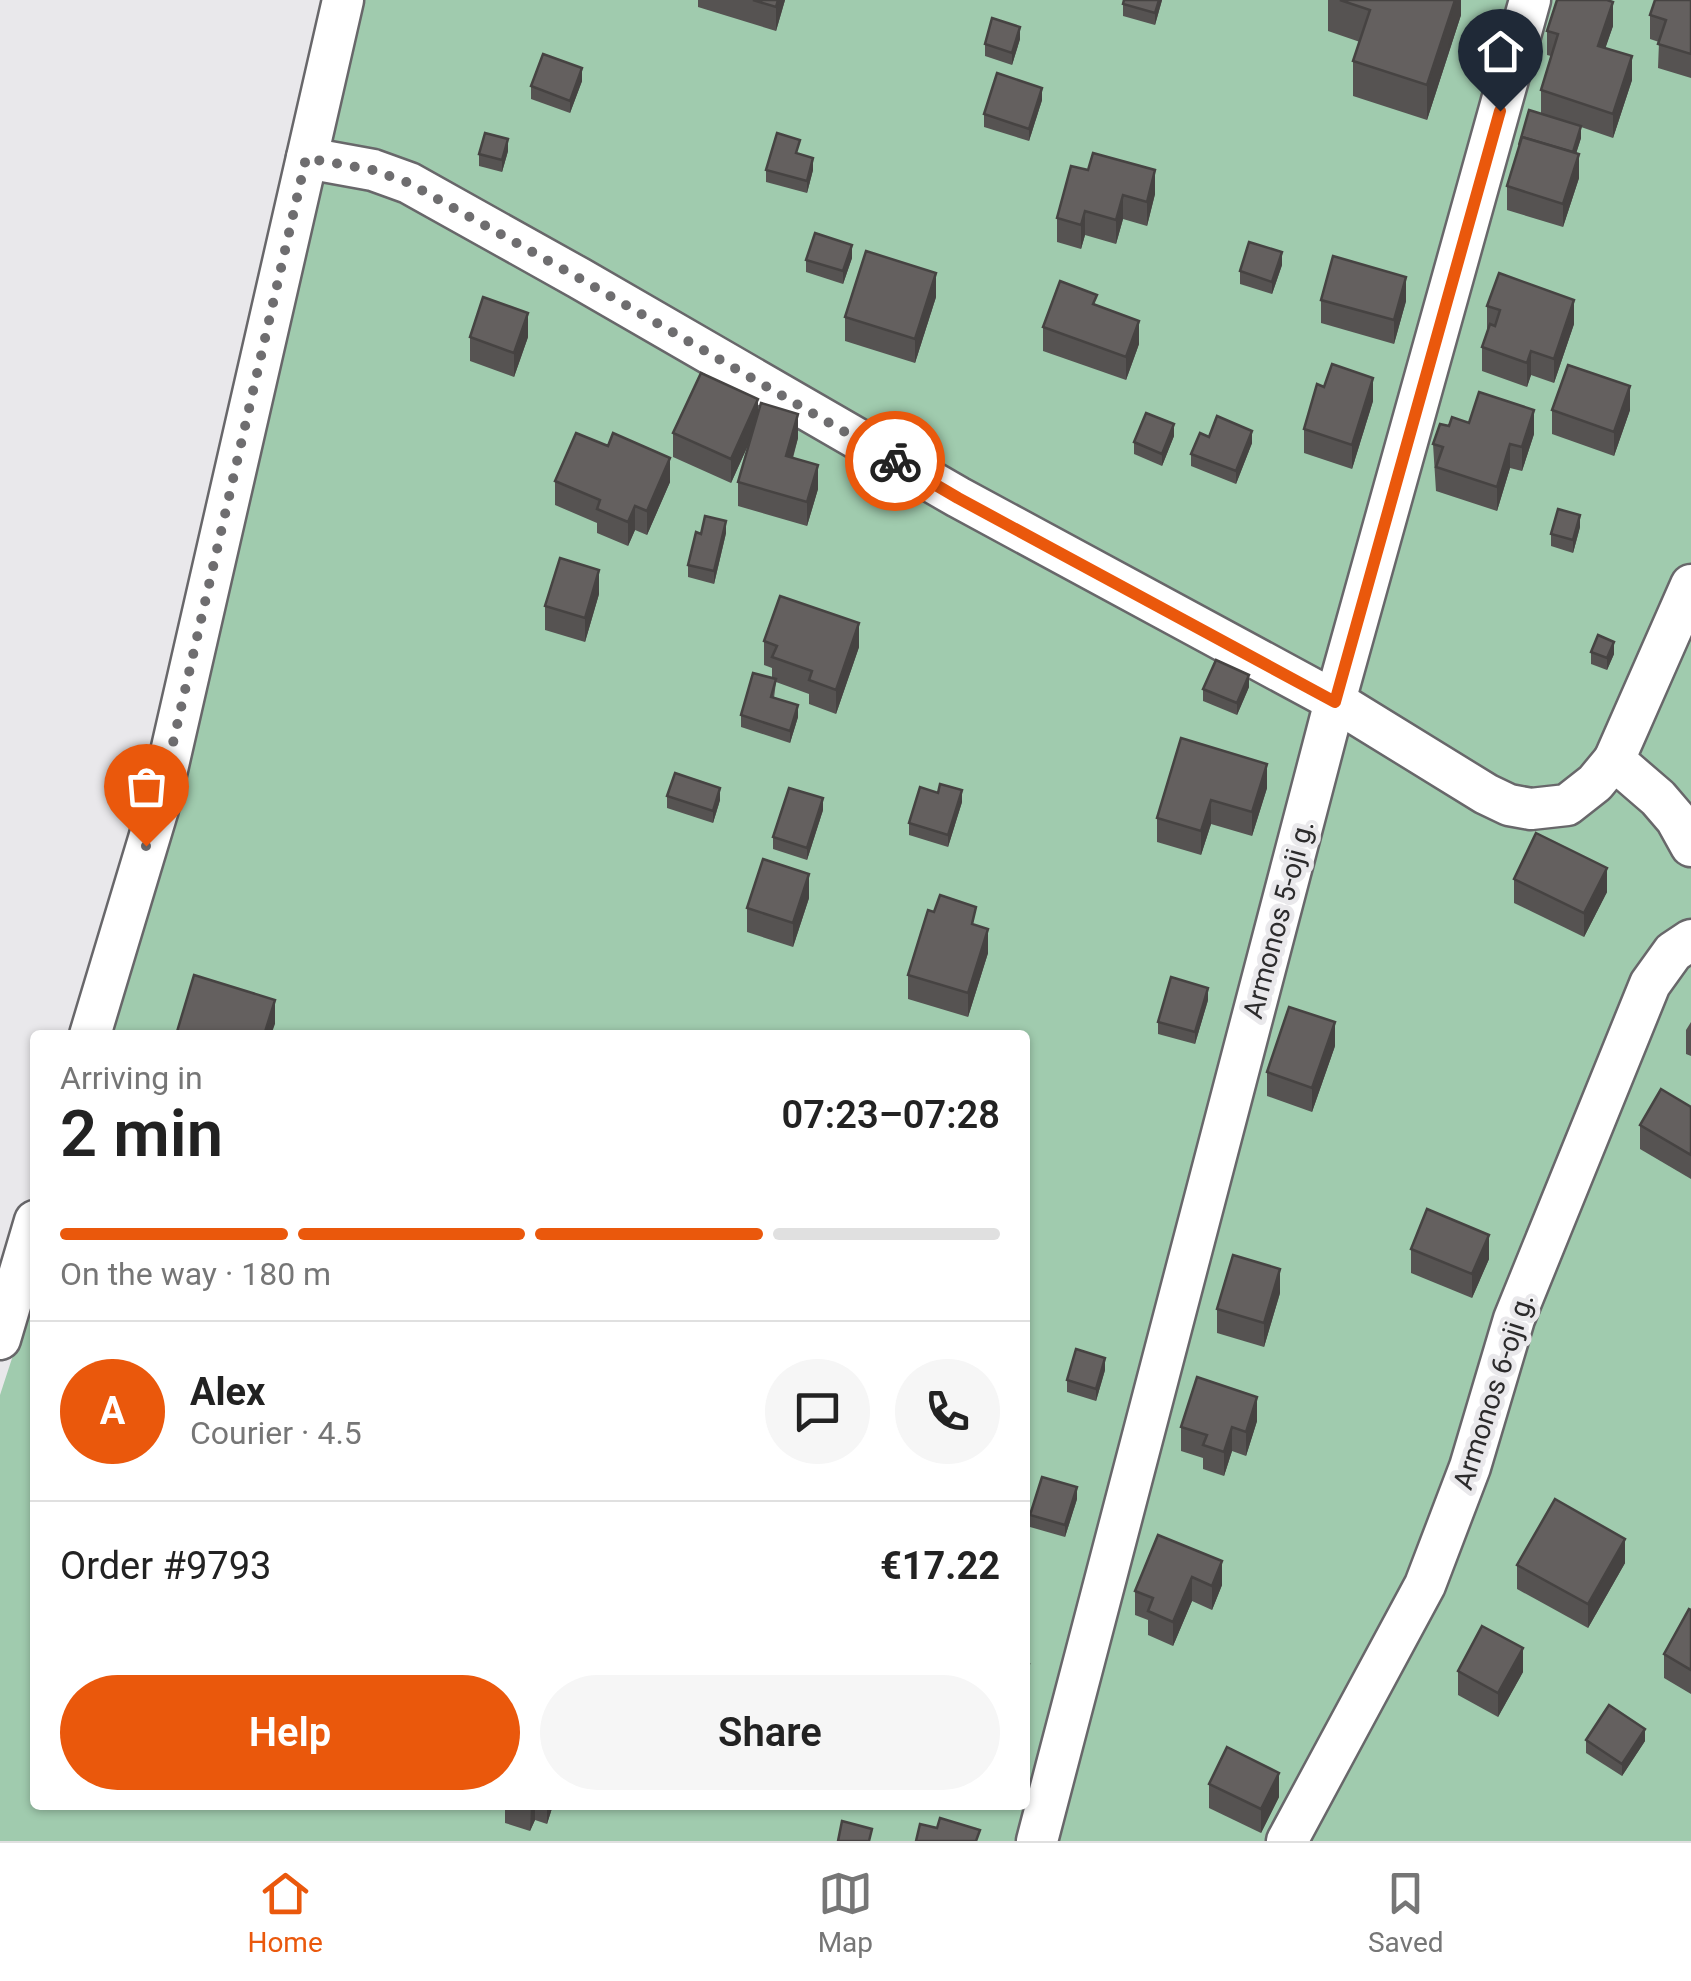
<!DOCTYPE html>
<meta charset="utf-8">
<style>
body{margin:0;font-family:Roboto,sans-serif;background:#f6f6f6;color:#222;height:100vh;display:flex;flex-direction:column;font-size:38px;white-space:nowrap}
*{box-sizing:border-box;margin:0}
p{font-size:32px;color:#767676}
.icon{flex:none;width:55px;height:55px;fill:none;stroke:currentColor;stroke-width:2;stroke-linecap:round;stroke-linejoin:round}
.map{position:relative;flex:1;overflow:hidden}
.details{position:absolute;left:30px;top:1030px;width:1000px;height:780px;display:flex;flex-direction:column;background:#fff;border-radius:10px;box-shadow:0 2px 8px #0004}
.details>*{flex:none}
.pin{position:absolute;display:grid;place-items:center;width:85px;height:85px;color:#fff;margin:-102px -42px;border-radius:50% 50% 50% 0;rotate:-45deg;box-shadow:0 0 10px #0007}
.pin .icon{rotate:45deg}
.courier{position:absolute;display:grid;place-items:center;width:100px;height:100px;margin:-50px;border:8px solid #ea580c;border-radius:50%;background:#fff;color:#222;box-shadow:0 2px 12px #0007}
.head em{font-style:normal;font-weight:600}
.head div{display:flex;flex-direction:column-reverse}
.head{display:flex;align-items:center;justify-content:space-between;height:170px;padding:0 30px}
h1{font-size:65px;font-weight:600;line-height:75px}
.bar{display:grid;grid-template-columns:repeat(4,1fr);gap:15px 10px;align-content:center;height:120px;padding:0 30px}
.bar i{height:12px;border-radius:8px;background:#e0e0e0}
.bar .selected{background:#ea580c}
.bar p{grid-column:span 4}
.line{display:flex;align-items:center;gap:25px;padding:0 30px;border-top:2px solid #e0e0e0}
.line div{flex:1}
.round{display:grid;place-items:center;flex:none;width:105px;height:105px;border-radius:52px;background:#f6f6f6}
.action{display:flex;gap:20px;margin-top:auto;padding:20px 30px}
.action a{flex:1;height:115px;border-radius:60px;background:#ea580c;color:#fff;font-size:40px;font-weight:600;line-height:115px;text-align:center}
.action a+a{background:#f6f6f6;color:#222}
.tabs{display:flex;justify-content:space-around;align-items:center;height:140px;border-top:2px solid #e0e0e0;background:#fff;font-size:28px;color:#767676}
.tabs a{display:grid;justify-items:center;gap:5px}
.tabs .selected{color:#ea580c}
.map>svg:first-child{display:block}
</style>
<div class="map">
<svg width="1691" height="1841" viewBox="0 0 1691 1841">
<rect width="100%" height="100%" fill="#e9e8eb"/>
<polygon fill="#a0cbae" points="358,0 1691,0 1691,1841 0,1841 0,1395 35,1288 35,1805 1025,1805 1025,1035 111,1035"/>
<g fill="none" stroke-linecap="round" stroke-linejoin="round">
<defs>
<g id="minor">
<polyline points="307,158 373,170 409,183 579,278 958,497 1335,701 1486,794 1509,805 1531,809 1567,805 1595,783 1614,760"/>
<polyline points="1691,585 1614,760 1658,798 1676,819 1691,846"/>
<polyline points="90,1035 158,809 343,0"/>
<polyline points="0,1339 35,1221"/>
<polyline points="1037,1841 1335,701 1530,0"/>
<polyline points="1287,1841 1425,1585 1470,1467 1514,1319 1650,984 1673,952 1691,940"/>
</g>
</defs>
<use href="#minor" stroke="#68676a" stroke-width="45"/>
<use href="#minor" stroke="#fff" stroke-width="40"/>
</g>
<g fill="#565352">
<polygon points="698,0 785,0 776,31 698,7"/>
<polygon points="1162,0 1155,25 1123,16 1123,4"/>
<polygon points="1328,0 1461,0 1461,15 1427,120 1353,96 1353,61 1360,42 1328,31"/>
<polygon points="1691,0 1691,78 1658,68 1659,42 1650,39 1650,15"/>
<polygon points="1613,26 1605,48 1632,80 1613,138 1581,127 1581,138 1576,153 1579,178 1563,227 1507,210 1507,186 1519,145 1541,113 1541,90 1551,56 1547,55 1547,31"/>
<polygon points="1020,39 1012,65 985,56 985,44"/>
<polygon points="582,81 570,113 531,99 531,86"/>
<polygon points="1042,100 1029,141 984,127 984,114"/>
<polygon points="508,151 502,172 479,166 479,154"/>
<polygon points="799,154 813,170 807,193 766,182 766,170"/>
<polygon points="1071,166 1155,194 1147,226 1123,219 1116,244 1085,235 1081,249 1057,242 1057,218"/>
<polygon points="852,258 843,284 806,272 806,260"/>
<polygon points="1282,265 1272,294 1240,284 1240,271"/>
<polygon points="936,297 915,363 845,341 845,317"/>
<polygon points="1321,300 1406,301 1394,344 1321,323"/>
<polygon points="1097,305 1139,344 1126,380 1043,351 1043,327"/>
<polygon points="1487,306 1574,324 1554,383 1531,375 1527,387 1482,371 1482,347 1488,330 1487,330"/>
<polygon points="470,337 528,337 514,377 470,361"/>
<polygon points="1324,387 1373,401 1352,469 1304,453 1304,429"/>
<polygon points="1552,410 1630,410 1614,456 1552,434"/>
<polygon points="758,412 798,438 793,458 818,489 807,526 738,506 738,482 750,441 731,483 673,457 673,433"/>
<polygon points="1449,426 1534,434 1522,471 1510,468 1497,511 1436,491 1433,444"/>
<polygon points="1174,436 1162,466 1134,454 1134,442"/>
<polygon points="1209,437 1252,443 1236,484 1191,466 1191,454"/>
<polygon points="555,481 670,482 647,535 635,530 628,546 597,533 597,523 555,505"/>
<polygon points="1580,527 1573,553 1551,546 1551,534"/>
<polygon points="726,533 714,584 688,577 688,565 701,534"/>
<polygon points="599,594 585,642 545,630 545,606"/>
<polygon points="764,641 859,647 836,714 809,704 809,694 776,682 774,698 798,717 790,743 741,727 741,715 772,678 772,668 764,665"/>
<polygon points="1591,652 1614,654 1607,670 1591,664"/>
<polygon points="1249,687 1237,715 1203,701 1203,689"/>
<polygon points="1181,738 1267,788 1252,836 1211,824 1201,855 1157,842 1157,818"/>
<polygon points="667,796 720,800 713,823 667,808"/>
<polygon points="962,802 948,847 909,835 909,823"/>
<polygon points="823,810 807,860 773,849 773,837"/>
<polygon points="1514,879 1607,892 1584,937 1514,903"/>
<polygon points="809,898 793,947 747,932 747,908"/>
<polygon points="976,926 988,953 968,1017 908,999 908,975"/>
<polygon points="1208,1000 1195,1044 1158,1034 1158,1022"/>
<polygon points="1691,1022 1691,1056 1686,1054 1686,1030"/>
<polygon points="1335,1046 1312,1112 1267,1096 1267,1072"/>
<polygon points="1691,1107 1691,1179 1640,1149 1640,1125"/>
<polygon points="1411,1249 1489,1259 1472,1298 1411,1273"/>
<polygon points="1280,1293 1264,1347 1217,1333 1217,1309"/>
<polygon points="1105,1370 1096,1401 1067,1392 1067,1380"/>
<polygon points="1257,1421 1246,1456 1232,1451 1224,1476 1203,1469 1203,1458 1181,1451 1181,1427"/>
<polygon points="1077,1499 1065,1537 1030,1527 1030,1515"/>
<polygon points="1158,1535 1222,1585 1212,1610 1192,1601 1173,1646 1148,1635 1148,1620 1135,1615 1135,1591"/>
<polygon points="1625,1563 1588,1628 1517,1589 1517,1565"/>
<polygon points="1691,1610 1691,1694 1664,1678 1664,1654"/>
<polygon points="1458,1671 1523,1672 1498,1717 1458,1695"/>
<polygon points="1586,1740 1645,1741 1622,1776 1586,1753"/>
<polygon points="1209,1784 1279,1797 1261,1833 1209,1808"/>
<polygon points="495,1805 553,1805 547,1824 535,1820 530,1831 505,1823 505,1810 495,1807"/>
</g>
<g fill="#464342">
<polygon points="778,0 785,0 776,31 776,7"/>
<polygon points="1159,0 1162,0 1155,25 1155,13"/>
<polygon points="1455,0 1461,0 1461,15 1427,120 1427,85"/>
<polygon points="1613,2 1613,26 1598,70 1598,46"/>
<polygon points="1020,27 1020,39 1012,65 1012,53"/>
<polygon points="1632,56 1632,80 1613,138 1613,114"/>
<polygon points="582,68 582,81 570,113 570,101"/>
<polygon points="1042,88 1042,100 1029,141 1029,129"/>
<polygon points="1581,126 1581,138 1570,173 1570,161"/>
<polygon points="508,139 508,151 502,172 502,160"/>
<polygon points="1579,154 1579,178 1563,227 1563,204"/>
<polygon points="813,158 813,170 807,193 807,181"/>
<polygon points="1155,170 1155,194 1147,226 1147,202"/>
<polygon points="1123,195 1123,219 1116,244 1116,220"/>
<polygon points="1085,211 1085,235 1081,249 1081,225"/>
<polygon points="852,245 852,258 843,284 843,271"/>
<polygon points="1282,252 1282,265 1272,294 1272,282"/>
<polygon points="936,273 936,297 915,363 915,339"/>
<polygon points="1406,277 1406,301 1394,344 1394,320"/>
<polygon points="1574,300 1574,324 1554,383 1554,359"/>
<polygon points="528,313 528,337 514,377 514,353"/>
<polygon points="1139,321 1139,344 1126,380 1126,357"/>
<polygon points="1531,351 1531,375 1527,387 1527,363"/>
<polygon points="1373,378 1373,401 1352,469 1352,445"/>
<polygon points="1630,386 1630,410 1614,456 1614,432"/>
<polygon points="758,399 758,423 731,483 731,459"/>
<polygon points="1534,410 1534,434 1522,471 1522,447"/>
<polygon points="798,414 798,438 786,480 786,456"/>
<polygon points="1174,424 1174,436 1162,466 1162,454"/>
<polygon points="1252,431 1252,443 1236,484 1236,471"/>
<polygon points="1510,444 1510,468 1497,511 1497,487"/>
<polygon points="670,458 670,482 647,535 647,511"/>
<polygon points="818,465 818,489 807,526 807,502"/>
<polygon points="635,506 635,530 628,546 628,522"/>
<polygon points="1580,515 1580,527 1573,553 1573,540"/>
<polygon points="726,521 726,533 714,584 714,571"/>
<polygon points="599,570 599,594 585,642 585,618"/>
<polygon points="859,623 859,647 836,714 836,690"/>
<polygon points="1614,642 1614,654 1607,670 1607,658"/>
<polygon points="1249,675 1249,687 1237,715 1237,703"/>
<polygon points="798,705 798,717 790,743 790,731"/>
<polygon points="1267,764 1267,788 1252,836 1252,812"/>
<polygon points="720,788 720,800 713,823 713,811"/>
<polygon points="962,790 962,802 948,847 948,835"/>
<polygon points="823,798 823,810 807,860 807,848"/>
<polygon points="1211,800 1211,824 1201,855 1201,831"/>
<polygon points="1607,868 1607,892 1584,937 1584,913"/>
<polygon points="809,874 809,898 793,947 793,923"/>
<polygon points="988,929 988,953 968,1017 968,993"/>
<polygon points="1208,988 1208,1000 1195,1044 1195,1032"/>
<polygon points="275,1000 275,1024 271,1035 264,1035"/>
<polygon points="1335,1022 1335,1046 1312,1112 1312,1088"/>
<polygon points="1489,1235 1489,1259 1472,1298 1472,1274"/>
<polygon points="1280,1269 1280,1293 1264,1347 1264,1323"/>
<polygon points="1105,1358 1105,1370 1096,1401 1096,1389"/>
<polygon points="1257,1397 1257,1421 1246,1456 1246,1432"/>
<polygon points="1232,1427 1232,1451 1224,1476 1224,1452"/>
<polygon points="1077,1487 1077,1499 1065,1537 1065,1525"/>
<polygon points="1625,1539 1625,1563 1588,1628 1588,1604"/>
<polygon points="1222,1561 1222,1585 1212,1610 1212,1586"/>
<polygon points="1192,1577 1192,1601 1173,1646 1173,1622"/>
<polygon points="1523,1648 1523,1672 1498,1717 1498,1693"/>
<polygon points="1029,1664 1029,1676 1025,1689 1025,1677"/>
<polygon points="1645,1729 1645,1741 1622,1776 1622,1764"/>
<polygon points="1279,1773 1279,1797 1261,1833 1261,1809"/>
<polygon points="531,1805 535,1805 535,1820 530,1831"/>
<polygon points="547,1805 553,1805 547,1824"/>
</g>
<g fill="#64605f" stroke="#464342" stroke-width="2.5">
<polygon points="753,0 778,0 776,7"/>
<polygon points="1124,0 1159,0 1155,13 1123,4"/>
<polygon points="1340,0 1455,0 1427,85 1353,61 1370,10"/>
<polygon points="1557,0 1607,0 1613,2 1598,46 1632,56 1613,114 1541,90 1558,34 1547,31"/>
<polygon points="1655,0 1691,0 1691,54 1658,44 1666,20 1650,15"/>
<polygon points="992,18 1020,27 1012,53 985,44"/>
<polygon points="543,54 582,68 570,101 531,86"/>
<polygon points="997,73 1042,88 1029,129 984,114"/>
<polygon points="1529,110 1581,126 1573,152 1522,137 1519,145"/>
<polygon points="485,133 508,139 502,160 479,154"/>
<polygon points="777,133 800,140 796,153 813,158 807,181 766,170"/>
<polygon points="1522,137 1579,154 1563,204 1507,186"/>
<polygon points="1093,153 1155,170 1147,202 1123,195 1116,220 1085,211 1081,225 1057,218 1071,166 1088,170"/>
<polygon points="815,233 852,245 843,271 806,260"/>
<polygon points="1249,242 1282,252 1272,282 1240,271"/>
<polygon points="866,251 936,273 915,339 845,317"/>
<polygon points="1333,256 1406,277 1394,320 1321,300"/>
<polygon points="1499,273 1574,300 1554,359 1531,351 1527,363 1482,347 1490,324 1495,326 1500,310 1487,306"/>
<polygon points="1060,281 1097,295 1093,304 1139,321 1126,357 1043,327"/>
<polygon points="483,297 528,313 514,353 470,337"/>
<polygon points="1332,364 1373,378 1352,445 1304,429 1317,384 1324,387"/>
<polygon points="1568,365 1630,386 1614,432 1552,410"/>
<polygon points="701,373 758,399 731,459 673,433"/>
<polygon points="1479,392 1534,410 1522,447 1510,444 1497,487 1436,467 1443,447 1433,444 1440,424 1449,426 1452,417 1469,423"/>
<polygon points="761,403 798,414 786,456 818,465 807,502 738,482"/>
<polygon points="1146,413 1174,424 1162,454 1134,442"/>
<polygon points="1217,416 1252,431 1236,471 1191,454 1200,433 1209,437"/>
<polygon points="576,433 608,446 613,433 670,458 647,511 635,506 628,522 597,509 600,500 555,481"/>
<polygon points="1558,509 1580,515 1573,540 1551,534"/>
<polygon points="705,516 726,521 714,571 688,565 696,532 701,534"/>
<polygon points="560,558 599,570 585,618 545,606"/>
<polygon points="780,596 859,623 836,690 809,680 812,671 772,657 777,646 764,641"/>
<polygon points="1598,635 1614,642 1607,658 1591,652"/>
<polygon points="1216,660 1249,675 1237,703 1203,689"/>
<polygon points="753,673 776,679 771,697 798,705 790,731 741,715"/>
<polygon points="1181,738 1267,764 1252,812 1211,800 1201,831 1157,818"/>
<polygon points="675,773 720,788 713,811 667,796"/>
<polygon points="940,784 962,790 948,835 909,823 920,787 938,793"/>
<polygon points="789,788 823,798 807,848 773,837"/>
<polygon points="1536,833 1607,868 1584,913 1514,879"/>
<polygon points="763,859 809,874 793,923 747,908"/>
<polygon points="940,895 976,907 972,924 988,929 968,993 908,975 928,910 934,912"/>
<polygon points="194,975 275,1000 264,1035 176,1035"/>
<polygon points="1171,977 1208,988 1195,1032 1158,1022"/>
<polygon points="1289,1007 1335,1022 1312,1088 1267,1072"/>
<polygon points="1661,1089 1691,1107 1691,1155 1640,1125"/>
<polygon points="1427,1209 1489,1235 1472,1274 1411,1249"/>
<polygon points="1233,1255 1280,1269 1264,1323 1217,1309"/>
<polygon points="1076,1349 1105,1358 1096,1389 1067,1380"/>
<polygon points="1197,1377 1257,1397 1246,1432 1232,1427 1224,1452 1203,1445 1207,1435 1181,1427"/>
<polygon points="1042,1477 1077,1487 1065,1525 1030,1515"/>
<polygon points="1555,1499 1625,1539 1588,1604 1517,1565"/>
<polygon points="1158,1535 1222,1561 1212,1586 1192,1577 1173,1622 1148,1611 1153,1598 1135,1591"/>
<polygon points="1689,1609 1691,1610 1691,1670 1664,1654"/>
<polygon points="1482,1626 1523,1648 1498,1693 1458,1671"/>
<polygon points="1025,1662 1029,1664 1025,1677"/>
<polygon points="1609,1705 1645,1729 1622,1764 1586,1740"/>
<polygon points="1227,1747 1279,1773 1261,1809 1209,1784"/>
<polygon points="940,1818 980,1830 976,1841 916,1841 920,1824 937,1828"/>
<polygon points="842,1821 872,1829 869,1841 838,1841"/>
</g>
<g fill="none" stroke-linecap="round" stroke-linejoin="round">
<polyline stroke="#6e6d6f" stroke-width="10" stroke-dasharray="0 18" points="146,846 158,809 306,158 373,170 409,183 579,278 895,461"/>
<polyline stroke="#ea580c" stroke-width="12" points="895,461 958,498 1335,702 1500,111"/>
</g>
<g text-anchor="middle" stroke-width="10" stroke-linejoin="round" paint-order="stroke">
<g font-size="28" fill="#2c2b2c" stroke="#e9e8eb">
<text transform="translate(1278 919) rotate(-75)" y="10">Armonos 5-oji g.</text>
<text transform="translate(1493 1391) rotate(-72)" y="10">Armonos 6-oji g.</text>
</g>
</g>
</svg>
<div class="pin" style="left:146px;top:846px;background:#ea580c"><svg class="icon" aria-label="bag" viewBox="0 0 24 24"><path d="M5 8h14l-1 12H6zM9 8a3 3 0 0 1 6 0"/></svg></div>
<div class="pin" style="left:1500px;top:111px;background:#1f2937"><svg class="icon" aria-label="home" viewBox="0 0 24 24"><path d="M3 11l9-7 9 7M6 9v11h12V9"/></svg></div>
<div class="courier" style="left:895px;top:461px"><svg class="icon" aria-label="bike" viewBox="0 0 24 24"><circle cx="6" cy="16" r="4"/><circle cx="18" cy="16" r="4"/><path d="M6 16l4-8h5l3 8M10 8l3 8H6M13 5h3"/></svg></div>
<section class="details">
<div class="head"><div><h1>2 min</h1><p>Arriving in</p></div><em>07:23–07:28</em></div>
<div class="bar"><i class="selected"></i><i class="selected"></i><i class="selected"></i><i></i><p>On the way · 180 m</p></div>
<div class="line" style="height:180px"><b class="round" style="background:#ea580c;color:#fff">A</b><div><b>Alex</b><p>Courier · 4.5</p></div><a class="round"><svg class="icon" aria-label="chat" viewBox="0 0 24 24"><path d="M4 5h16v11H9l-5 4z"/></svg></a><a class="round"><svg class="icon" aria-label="phone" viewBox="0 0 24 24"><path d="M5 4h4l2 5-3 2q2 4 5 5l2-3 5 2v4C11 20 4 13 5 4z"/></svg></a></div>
<div class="line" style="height:130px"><div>Order #9793</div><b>€17.22</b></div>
<div class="action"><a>Help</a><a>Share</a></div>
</section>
</div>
<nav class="tabs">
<a class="selected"><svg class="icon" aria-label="home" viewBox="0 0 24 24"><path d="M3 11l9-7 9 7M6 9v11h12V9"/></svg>Home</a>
<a><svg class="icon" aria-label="map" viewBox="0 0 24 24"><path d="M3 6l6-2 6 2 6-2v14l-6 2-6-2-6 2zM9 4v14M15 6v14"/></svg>Map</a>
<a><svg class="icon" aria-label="saved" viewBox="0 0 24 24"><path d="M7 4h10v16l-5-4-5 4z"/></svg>Saved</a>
</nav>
